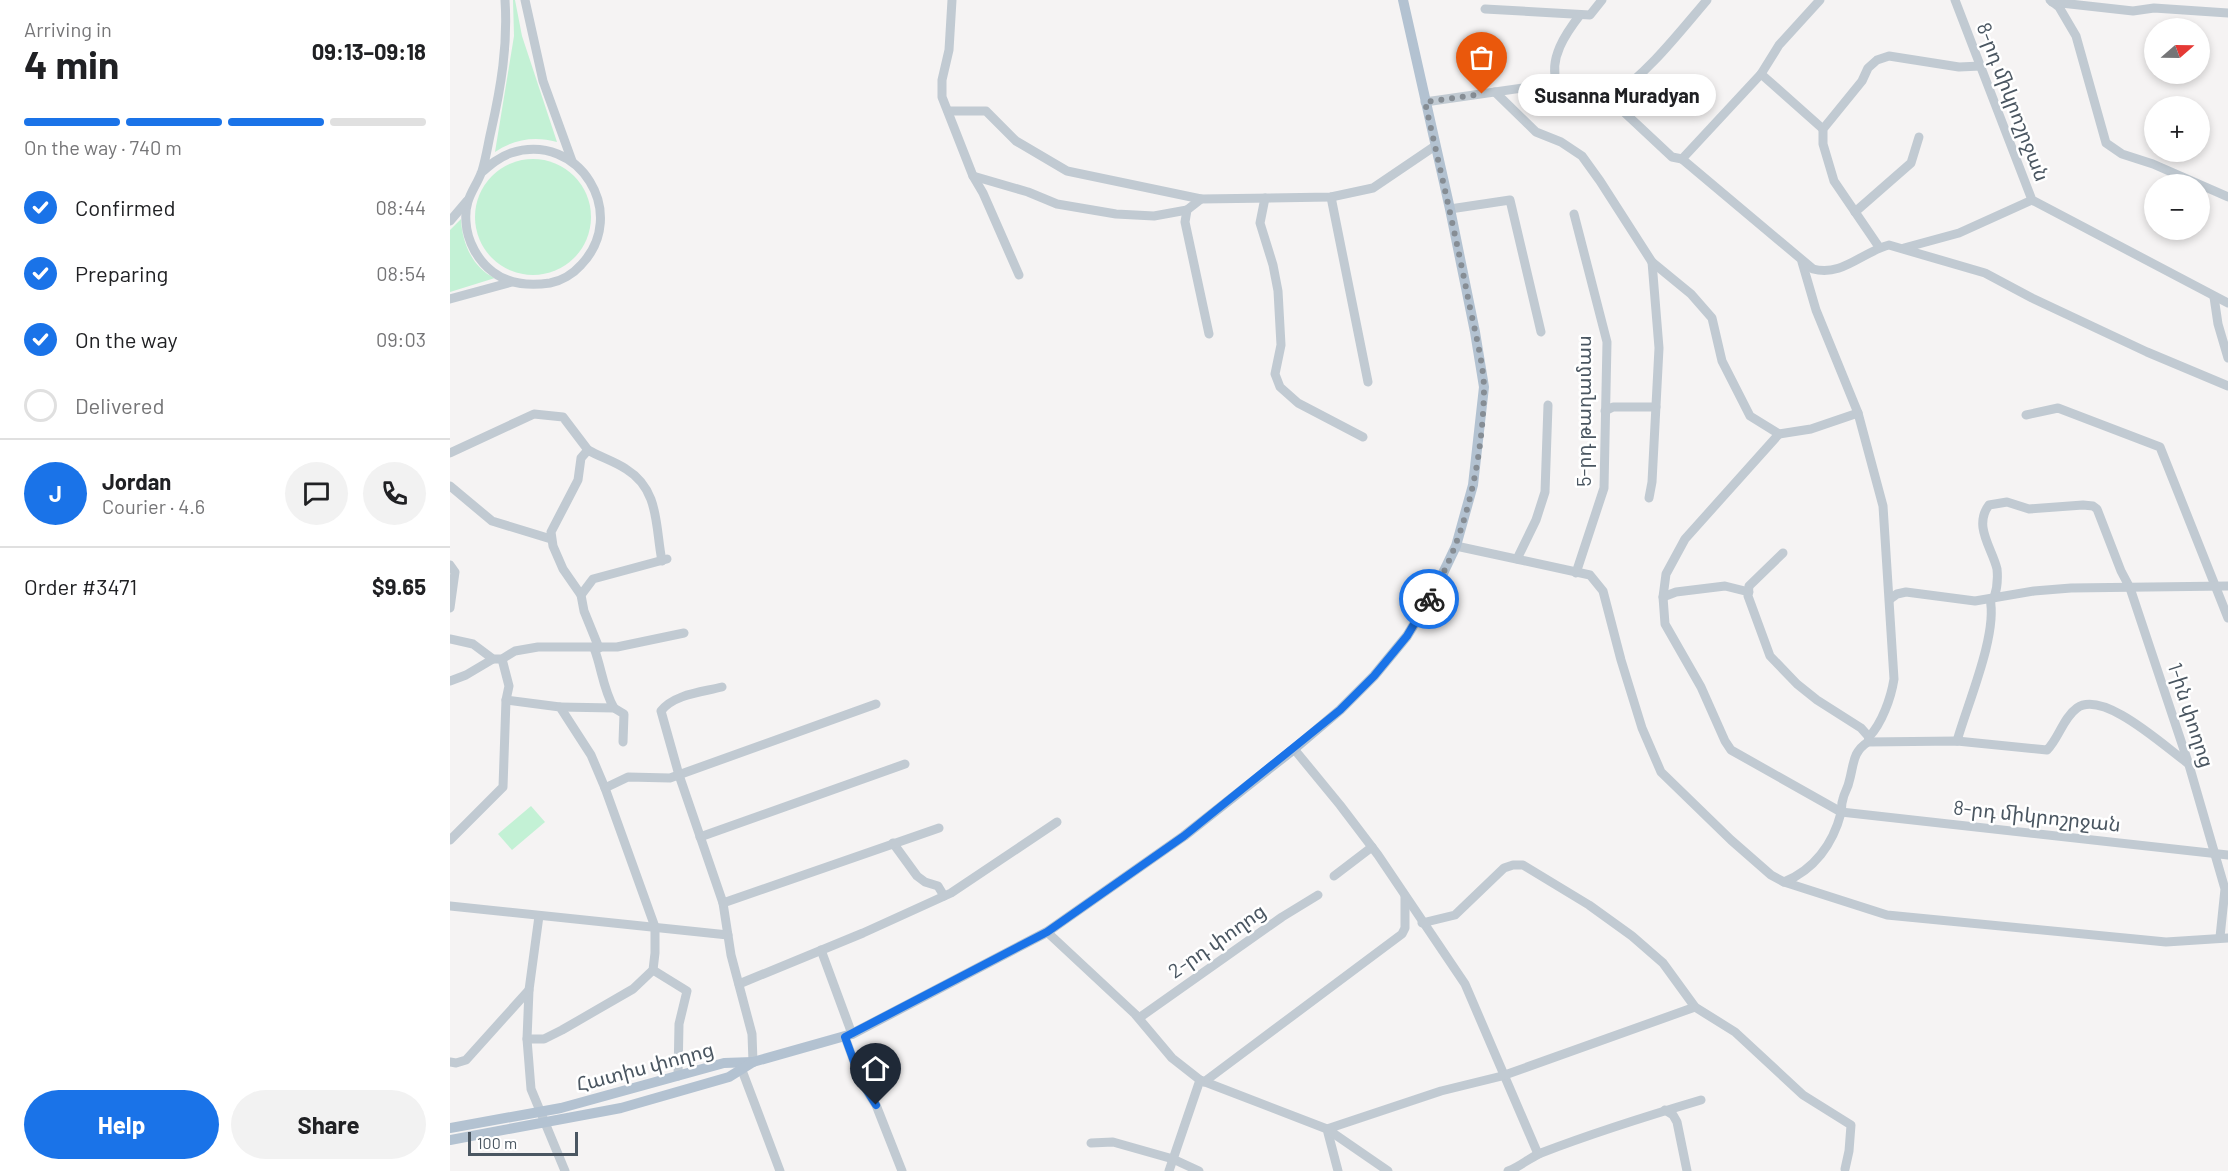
<!DOCTYPE html>
<meta charset="utf-8">
<style>
body{margin:0;font-family:Barlow,"Noto Sans Armenian",sans-serif;background:#f2f2f2;color:#202124;height:100vh;display:flex;flex-direction:column;font-size:22px;white-space:nowrap}
*{box-sizing:border-box;margin:0}
p{font-size:20px;color:#757577}
.icon{flex:none;width:33px;height:33px;fill:none;stroke:currentColor;stroke-width:2;stroke-linecap:round;stroke-linejoin:round}
.map{position:relative;flex:1;overflow:hidden}
.sheet{display:flex;flex-direction:column;background:#fff;width:450px}
.sheet>*{flex:none}
.needle{width:39px;rotate:70deg}
.tools{position:absolute;left:1694px;top:18px;display:grid;gap:12px}
.tools a{display:grid;place-items:center;width:66px;height:66px;border-radius:50%;background:#fff;box-shadow:0 3px 9px #0003;font-size:30px}
.scale{position:absolute;left:18px;bottom:15px;width:110px;box-sizing:border-box;padding-left:6px;border:3px solid #4a5661;border-top:0;font-size:16px;line-height:21px;white-space:nowrap;color:#4a5661;-webkit-text-stroke:4px #fff;paint-order:stroke}
.pin{position:absolute;display:grid;place-items:center;width:51px;height:51px;color:#fff;margin:-62px -26px;border-radius:50% 50% 50% 0;rotate:-45deg;box-shadow:0 0 6px #0007}
.pin .icon{rotate:45deg}
.courier{position:absolute;display:grid;place-items:center;width:60px;height:60px;margin:-30px;border:4px solid #1a73e8;border-radius:50%;background:#fff;color:#222;box-shadow:0 2px 8px #0007}
.bubble{position:absolute;height:42px;border-radius:21px;background:#fff;box-shadow:0 3px 9px #0003;font-size:20px;font-weight:700;line-height:42px;text-align:center}
.summary em{font-style:normal;font-weight:700}
.summary div{display:flex;flex-direction:column-reverse}
.summary{display:flex;align-items:center;justify-content:space-between;height:102px;padding:0 24px}
h1{font-size:39px;font-weight:700;line-height:45px}
.bar{display:grid;grid-template-columns:repeat(4,1fr);gap:9px 6px;align-content:center;height:72px;padding:0 24px}
.bar i{height:8px;border-radius:4px;background:#e0e0e0}
.bar .on{background:#1a73e8}
.bar p{grid-column:span 4}
.line{display:flex;align-items:center;gap:15px;padding:0 24px;border-top:2px solid #e0e0e0}
.line div{flex:1}
.round{display:grid;place-items:center;flex:none;width:63px;height:63px;border-radius:32px;background:#f2f2f2}
ol{padding:0 24px;list-style:none}
li{display:flex;align-items:center;gap:18px;height:66px}
li p{margin-inline-start:auto}
li .icon{padding:6px;border-radius:50%;background:#1a73e8;color:#fff;stroke-width:4}
li:last-child{color:#757577}
li i{width:33px;height:33px;border:3px solid #e0e0e0;border-radius:50%}
.primary-button{display:flex;gap:12px;margin-top:auto;padding:12px 24px}
.primary-button a{flex:1;height:69px;border-radius:36px;background:#1a73e8;color:#fff;font-size:24px;font-weight:700;line-height:69px;text-align:center}
.primary-button a+a{background:#f2f2f2;color:#202124}
main{display:flex;flex:1;min-height:0}
.map>svg:first-child{display:block}
</style>
<main>
<section class="sheet">
<div class="summary"><div><h1>4 min</h1><p>Arriving in</p></div><em>09:13–09:18</em></div>
<div class="bar"><i class="on"></i><i class="on"></i><i class="on"></i><i></i><p>On the way · 740 m</p></div>
<ol>
<li><svg class="icon" aria-label="check" viewBox="0 0 24 24"><path d="M5 12l5 5 9-10"/></svg>Confirmed<p>08:44</p></li>
<li><svg class="icon" aria-label="check" viewBox="0 0 24 24"><path d="M5 12l5 5 9-10"/></svg>Preparing<p>08:54</p></li>
<li><svg class="icon" aria-label="check" viewBox="0 0 24 24"><path d="M5 12l5 5 9-10"/></svg>On the way<p>09:03</p></li>
<li><i></i>Delivered</li>
</ol>
<div class="line" style="height:108px"><b class="round" style="background:#1a73e8;color:#fff">J</b><div><b>Jordan</b><p>Courier · 4.6</p></div><a class="round"><svg class="icon" aria-label="chat" viewBox="0 0 24 24"><path d="M4 5h16v11H9l-5 4z"/></svg></a><a class="round"><svg class="icon" aria-label="phone" viewBox="0 0 24 24"><path d="M5 4h4l2 5-3 2q2 4 5 5l2-3 5 2v4C11 20 4 13 5 4z"/></svg></a></div>
<div class="line" style="height:78px"><div>Order #3471</div><b>$9.65</b></div>
<div class="primary-button"><a>Help</a><a>Share</a></div>
</section>
<div class="map">
<svg width="1778" height="1171" viewBox="0 0 1778 1171">
<rect width="100%" height="100%" fill="#f5f3f3"/>
<g fill="#c3f1d5">
<path d="M63 0H65L72 36 107 142C85 136 64 139 45 152L64 36Z"/>
<circle cx="83" cy="217" r="58"/>
<path d="M11 219C12 242 22 268 45 278L0 292V230Z"/>
<polygon points="81,806 95,822 62,850 48,834"/>
</g>
<g fill="none" stroke-linecap="round" stroke-linejoin="round">
<g stroke="#c1cad2" stroke-width="9">
<polyline points="75,0 93,81 122,161"/>
<polyline points="502,0 499,50 492,80 492,97 523,176 533,193 569,275"/>
<polyline points="1505,0 1582,200 1778,303"/>
<polyline points="1600,0 1609,7 1626,36 1656,143 1672,154 1703,164 1778,197"/>
<polyline points="1602,2 1683,11 1704,8 1778,13"/>
<polyline points="1035,9 1140,15 1152,0"/>
<polyline points="1311,74 1373,129"/>
<path d="M1107 83C1098 59 1116 33 1130 15"/>
<polyline points="1045,92 1086,132 1111,142 1132,156 1150,181 1202,262 1241,294 1262,318 1272,361 1300,416 1329,434 1361,429 1408,413"/>
<path d="M1160 99C1198 73 1228 34 1257 0"/>
<polyline points="975,102 1107,83 1146,91 1160,99 1222,157 1232,159 1311,74 1329,45 1370,0"/>
<polyline points="498,111 536,111 566,141 617,171 751,199 881,197 923,188 985,146"/>
<path d="M1232 159 1363 269C1392 277 1412 252 1439 245L1535 273 1582 298 1697 352 1778 386"/>
<path d="M31 173C40 165 49 157 61 153 129 131 180 214 131 265 123 274 111 281 100 283 80 286 60 285 43 272 28 261 17 241 16 222 14 198 25 190 32 171 36 158 38 144 41 131 51 87 58 45 55 0"/>
<polyline points="523,176 578,192 607,204 666,214 704,216 737,210"/>
<polyline points="881,197 918,382"/>
<polyline points="815,198 810,223 823,265 828,291 831,345 825,374 830,387 848,403 913,437"/>
<polyline points="751,199 737,210 735,222 759,334"/>
<polyline points="1000,209 1060,200 1091,332"/>
<polyline points="1405,212 1461,163 1469,137"/>
<polyline points="1124,214 1157,342 1154,488 1126,573"/>
<polyline points="0,221 17,201"/>
<polyline points="1429,247 1384,181 1373,144 1373,129 1412,81 1418,68 1427,60 1439,56 1509,67 1531,66"/>
<polyline points="1454,248 1509,233 1582,200"/>
<path d="M1352 262 1366 310 1408 413 1433 506 1444 679C1441 698 1432 723 1419 737"/>
<polyline points="1764,297 1768,324 1778,358"/>
<polyline points="0,299 62,282"/>
<polyline points="1155,411 1163,407 1206,407"/>
<polyline points="1576,415 1608,408 1710,447 1778,618"/>
<polyline points="1329,434 1235,539 1216,574 1213,597 1215,624 1251,687 1275,741 1281,750 1391,812 1778,855"/>
<polyline points="0,453 84,414 113,417 138,450"/>
<polyline points="0,486 42,521 101,539"/>
<polyline points="1199,498 1202,482 1209,348 1202,262"/>
<polyline points="1006,546 1140,575 1153,591 1171,660 1192,728 1211,772 1281,840 1321,875 1334,882 1437,915 1716,942 1778,938"/>
<polyline points="1333,553 1299,586 1298,596 1320,656 1347,684 1367,700 1411,728 1419,737 1418,742"/>
<polyline points="1067,559 1086,520 1095,492 1098,405"/>
<polyline points="0,565 5,572 0,608"/>
<polyline points="131,595 143,579 217,559"/>
<polyline points="1213,597 1226,592 1275,586 1299,592"/>
<path d="M1544 598C1547 589 1548 579 1547 569 1542 548 1523 526 1539 505L1557 502 1579 509 1633 505 1643 506 1647 509 1671 571 1680 588 1739 765 1775 889 1770 937"/>
<polyline points="1440,599 1447,594 1456,592 1525,601 1584,591 1621,588 1778,586"/>
<polyline points="0,639 23,644 43,659 52,659 65,651 88,647 167,647 234,633"/>
<path d="M144 648C152 669 153 689 164 708"/>
<path d="M149 648 134 611 131 595 113 569 103 546 101 532 128 480 131 458 138 450C150 457 164 461 176 469 210 490 205 526 212 561"/>
<polyline points="0,681 16,675 43,659"/>
<path d="M272 687C253 692 224 694 211 711L229 775 273 903 281 955 302 1034 303 1062"/>
<polyline points="56,700 110,707 141,755 155,788 205,927 205,953 203,970 183,989 112,1030 94,1039 77,1039"/>
<polyline points="110,707 164,708 174,714 173,742"/>
<path d="M1507 741C1517 705 1548 634 1540 599"/>
<polyline points="844,749 890,805 928,855 1015,984 1088,1154"/>
<polyline points="155,788 178,777 220,778 426,704"/>
<polyline points="250,837 455,764"/>
<polyline points="0,840 53,787 56,700 59,686 52,659"/>
<polyline points="443,843 467,876 475,882 488,886 494,896"/>
<polyline points="884,876 922,847"/>
<path d="M1334 882C1364 870 1383 844 1391 813 1392 809 1391 804 1393 799 1394 793 1398 788 1399 782 1404 765 1402 752 1418 742L1507 741 1597 750C1609 738 1613 718 1627 708 1654 689 1717 749 1739 764"/>
<polyline points="273,903 489,828"/>
<polyline points="0,906 278,935"/>
<polyline points="89,916 79,990 77,1039 81,1089 115,1171"/>
<polyline points="972,923 1005,915 1054,868 1063,865 1073,865 1139,905 1182,936 1213,963 1245,1007 1285,1032 1353,1095 1401,1125 1399,1151 1395,1169"/>
<polyline points="597,932 685,1014 722,1058 750,1080 877,1129 888,1171"/>
<polyline points="371,950 402,1034"/>
<polyline points="203,970 237,991 229,1024 228,1076"/>
<polyline points="289,984 413,933 501,893 607,822"/>
<polyline points="689,1018 832,917 868,895"/>
<polyline points="395,1037 411,1081 426,1105 452,1171"/>
<polyline points="0,1062 6,1063 16,1060 79,990"/>
<polyline points="290,1065 330,1171"/>
<polyline points="754,1082 952,934 955,928 955,896"/>
<polyline points="1215,1110 1223,1115 1227,1122 1237,1171"/>
<polyline points="641,1143 663,1142 723,1159 749,1171"/>
<polyline points="719,1171 750,1080"/>
<polyline points="938,1171 877,1129 991,1091 1052,1076 1245,1007"/>
<path d="M1058 1171C1070 1167 1079 1158 1091 1153 1143 1133 1197 1116 1251 1100"/>
</g>
<g stroke="#b3c2d1" stroke-width="10">
<polyline points="0,1128 111,1108 274,1063 303,1062"/>
<polyline points="0,1140 171,1108 279,1077 303,1062 402,1034 597,932 734,836 844,749 890,710 924,676 957,636 985,590 1006,546 1023,485 1034,387 1025,332 1000,209 953,0"/>
</g>
</g>
<g fill="none" stroke-linecap="round" stroke-linejoin="round">
<path stroke="#868d94" stroke-width="6" stroke-dasharray="0 10.8" d="M979 599C1016 540 1033 458 1034 389 1034 366 1024 327 1019 303 1006 236 990 169 975 102L1032 94"/>
<polyline stroke="#1a73e8" stroke-width="8" points="426,1105 411,1081 395,1037 597,932 734,836 890,710 924,676 957,636 979,599"/>
</g>
<g text-anchor="middle" stroke-width="5" stroke-linejoin="round" paint-order="stroke">
<g font-size="20" fill="#4a5661" stroke="#fff">
<text transform="translate(1563 102) rotate(69)" y="7">8-րդ միկրոշրջան</text>
<text transform="translate(1134 411) rotate(-90)" y="7">5-րդ թաղամաս</text>
<text transform="translate(1741 715) rotate(72)" y="7">1-ին փողոց</text>
<text transform="translate(1587 816) rotate(6)" y="7">8-րդ միկրոշրջան</text>
<text transform="translate(767 941) rotate(-35)" y="7">2-րդ փողոց</text>
<text transform="translate(195 1067) rotate(-15)" y="7">Հատիս փողոց</text>
</g>
</g>
</svg>
<div class="tools">
<a><svg class="needle" viewBox="-14 -14 28 28"><path d="M0-13l5 13h-10z" fill="#e53935"/><path d="M0 13l5-13h-10z" fill="#757577"/></svg></a>
<a>+</a>
<a>−</a>
</div>
<div class="scale">100 m</div>
<div class="pin" style="left:1032px;top:94px;background:#ea580c"><svg class="icon" aria-label="bag" viewBox="0 0 24 24"><path d="M5 8h14l-1 12H6zM9 8a3 3 0 0 1 6 0"/></svg></div>
<div class="pin" style="left:426px;top:1105px;background:#1f2937"><svg class="icon" aria-label="home" viewBox="0 0 24 24"><path d="M3 11l9-7 9 7M6 9v11h12V9"/></svg></div>
<div class="courier" style="left:979px;top:599px"><svg class="icon" aria-label="bike" viewBox="0 0 24 24"><circle cx="6" cy="16" r="4"/><circle cx="18" cy="16" r="4"/><path d="M6 16l4-8h5l3 8M10 8l3 8H6M13 5h3"/></svg></div>
<div class="bubble" style="left:1068px;top:74px;width:198px">Susanna Muradyan</div>
</div>
</main>
